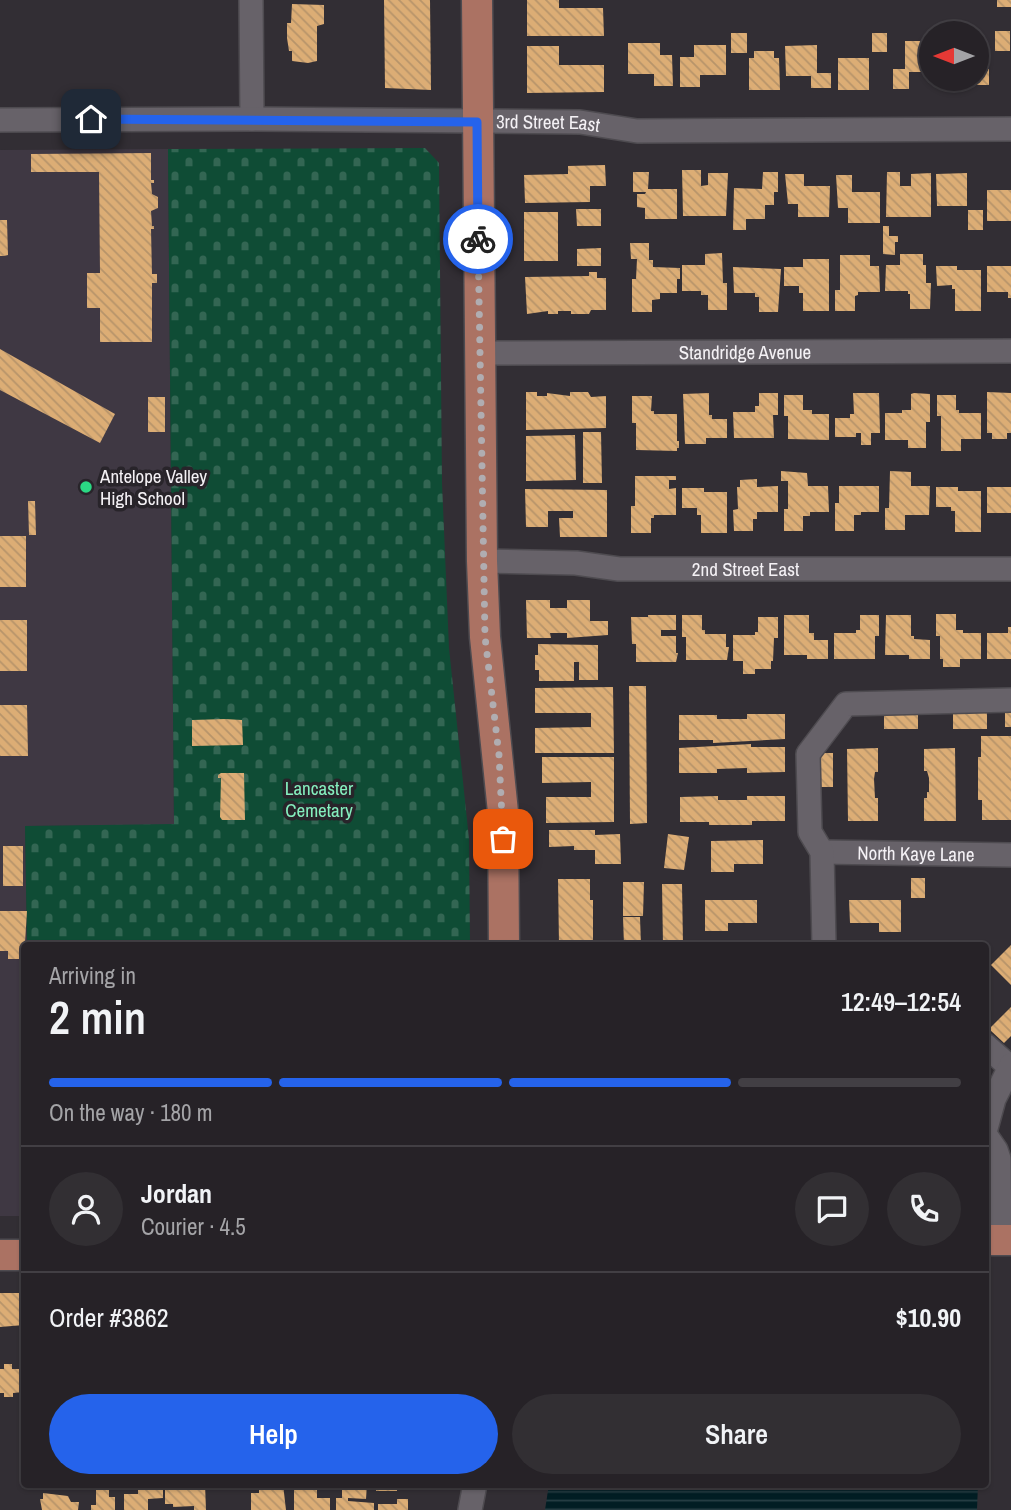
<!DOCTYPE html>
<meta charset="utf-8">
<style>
body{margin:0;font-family:"Archivo Narrow",sans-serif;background:#322f33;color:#f1f3f6;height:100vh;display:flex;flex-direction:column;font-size:26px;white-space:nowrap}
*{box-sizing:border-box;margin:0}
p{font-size:23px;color:#a4a4a7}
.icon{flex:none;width:38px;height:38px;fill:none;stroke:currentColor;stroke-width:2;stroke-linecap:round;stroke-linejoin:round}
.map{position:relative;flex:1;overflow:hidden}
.drawer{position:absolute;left:21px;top:942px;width:968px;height:546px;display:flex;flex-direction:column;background:#262227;border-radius:7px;box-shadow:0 2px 5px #0004,0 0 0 2px #423f44}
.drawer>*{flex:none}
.needle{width:46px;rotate:270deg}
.tools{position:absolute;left:919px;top:21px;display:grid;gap:14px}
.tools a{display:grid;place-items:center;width:70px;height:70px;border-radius:50%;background:#262227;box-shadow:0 2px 5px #0004,0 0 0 2px #423f44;font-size:35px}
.pin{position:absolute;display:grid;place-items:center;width:60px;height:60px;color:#fff;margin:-30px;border-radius:14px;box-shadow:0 4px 10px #0006}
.courier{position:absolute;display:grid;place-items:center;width:70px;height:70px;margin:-35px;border:5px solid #2563eb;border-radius:50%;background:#fff;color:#222;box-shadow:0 2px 9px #0007}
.head em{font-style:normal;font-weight:600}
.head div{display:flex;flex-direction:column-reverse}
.head{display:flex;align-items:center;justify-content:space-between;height:119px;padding:0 28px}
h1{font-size:46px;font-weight:600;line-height:52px}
.bar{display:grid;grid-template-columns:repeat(4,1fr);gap:10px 7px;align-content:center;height:84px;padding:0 28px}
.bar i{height:9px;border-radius:5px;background:#423f44}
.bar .selected{background:#2563eb}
.bar p{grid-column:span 4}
.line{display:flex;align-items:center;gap:18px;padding:0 28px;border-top:2px solid #423f44}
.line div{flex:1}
.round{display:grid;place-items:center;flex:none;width:74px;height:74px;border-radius:37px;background:#322f33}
.button{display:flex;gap:14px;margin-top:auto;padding:14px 28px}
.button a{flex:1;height:80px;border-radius:42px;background:#2563eb;color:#fff;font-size:28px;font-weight:600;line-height:80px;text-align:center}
.button a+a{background:#322f33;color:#f1f3f6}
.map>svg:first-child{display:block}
</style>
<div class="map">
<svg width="1011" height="1510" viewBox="0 0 1011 1510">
<defs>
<pattern id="cemetery-stones" width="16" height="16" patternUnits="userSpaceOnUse" patternTransform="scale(1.75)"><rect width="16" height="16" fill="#0f4c35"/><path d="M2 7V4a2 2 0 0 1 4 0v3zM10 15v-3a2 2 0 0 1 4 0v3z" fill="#336653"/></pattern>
<pattern id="water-rules" width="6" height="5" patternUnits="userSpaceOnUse" patternTransform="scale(1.75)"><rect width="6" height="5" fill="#011d23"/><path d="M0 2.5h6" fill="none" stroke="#273e44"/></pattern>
<pattern id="building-back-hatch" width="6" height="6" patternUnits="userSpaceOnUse" patternTransform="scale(1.75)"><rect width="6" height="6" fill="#dcad75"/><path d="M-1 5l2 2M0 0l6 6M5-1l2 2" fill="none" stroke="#b7946a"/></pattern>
</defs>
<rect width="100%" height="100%" fill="#322e34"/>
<polygon fill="#3f3843" points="168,149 174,825 25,826 27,945 24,945 24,1216 0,1216 0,150"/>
<polygon fill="url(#cemetery-stones)" points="425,148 439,163 442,483 449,648 469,839 470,945 27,945 25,826 174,824 168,149"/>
<polygon fill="url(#water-rules)" points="549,1484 978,1484 977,1510 545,1510"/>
<g fill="url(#building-back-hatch)">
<polygon points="384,0 430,0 431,90 385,88"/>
<polygon points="527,0 559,0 559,8 603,8 604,36 527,36"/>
<rect x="997" y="0" width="14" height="7"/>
<polygon points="292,4 324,5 324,24 317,26 317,61 308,63 292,61 292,51 289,51 287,38 287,23 291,23"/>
<rect x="995" y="31" width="15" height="20"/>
<rect x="731" y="33" width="16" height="20"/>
<rect x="872" y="33" width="15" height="19"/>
<polygon points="905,41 931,41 931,72 909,72 909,89 893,89 893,69 905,69"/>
<polygon points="628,43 660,43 660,55 672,55 673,86 654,86 654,74 628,74"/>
<polygon points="694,45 726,45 726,75 700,75 700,87 680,87 680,57 694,57"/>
<polygon points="817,45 817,73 831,73 831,88 811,88 811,76 786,76 785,46"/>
<polygon points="527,46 559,46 559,65 604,65 604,92 527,93"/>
<polygon points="754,51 774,51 774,58 779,58 780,90 749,90 749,58 754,58"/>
<rect x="838" y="58" width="31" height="32"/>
<polygon points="976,69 989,69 989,85 969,85 969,79 976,79"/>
<polygon points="151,153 151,180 154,180 154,183 151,183 152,194 158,197 158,208 151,211 152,226 154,226 154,229 151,229 152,274 157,274 157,283 152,283 152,342 100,342 100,308 87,308 87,273 100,273 99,172 31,172 31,154"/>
<polygon points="605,165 606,186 590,186 590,202 525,203 524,175 568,174 568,166"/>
<polygon points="682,170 701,170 701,186 708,185 708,173 728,173 726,216 683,216"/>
<polygon points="633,172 649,172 648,189 677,189 677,219 645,219 645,208 637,207 637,194 645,194 646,192 633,192"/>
<polygon points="763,172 778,172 778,192 774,192 774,205 765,205 765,219 746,219 746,230 733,230 734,188 762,189"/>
<polygon points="887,172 900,172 900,186 911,186 911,174 931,173 931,217 886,217"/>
<polygon points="967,173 967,206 937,206 936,174"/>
<polygon points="785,174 804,174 804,186 830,186 829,217 798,217 798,204 788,204"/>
<polygon points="836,175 852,175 852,192 880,192 880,223 848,223 848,208 838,208"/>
<rect x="987" y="190" width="24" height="31"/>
<polygon points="576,209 601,209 601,226 577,226"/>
<rect x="968" y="210" width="15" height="20"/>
<rect x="524" y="212" width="34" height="49"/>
<polygon points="0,220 7,220 8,255 4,256 0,256"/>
<polygon points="883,226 889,226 889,236 898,236 898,242 895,242 895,255 883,254"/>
<polygon points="630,243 649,243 649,260 653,260 653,267 680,268 680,279 677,279 677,293 660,293 660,299 652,300 652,312 632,312 632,279 636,279 637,259 631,259"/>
<polygon points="601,248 601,266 577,266 577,249"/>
<polygon points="722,253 723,283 727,283 727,310 708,310 708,295 701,295 701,291 682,291 682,265 705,265 705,254"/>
<polygon points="900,254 923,254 923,265 926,265 926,283 931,283 930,309 910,309 910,294 908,294 908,291 885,291 886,265 900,265"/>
<polygon points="840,255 870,255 870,266 879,266 880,292 858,292 858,295 855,296 855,311 835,311 835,290 840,290"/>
<polygon points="803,259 829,259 829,311 803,311 803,293 799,293 799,286 784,286 784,267 803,267"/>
<polygon points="936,266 957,266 957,270 981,270 981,311 955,311 955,289 952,289 952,285 937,286"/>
<polygon points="987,266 1011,266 1011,298 1008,298 1008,292 987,292"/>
<polygon points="733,267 781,269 778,312 759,312 759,297 755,297 755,293 734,293"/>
<polygon points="589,272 597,272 597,278 606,278 606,310 591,310 589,314 571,314 571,311 558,311 558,314 548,314 548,311 527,314 525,277 589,276"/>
<polygon points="0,349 115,414 100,443 0,390"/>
<polygon points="526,392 537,392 537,396 547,396 547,393 570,396 570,392 588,392 591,397 606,396 606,428 526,430"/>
<polygon points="987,392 1011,393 1011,433 1007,433 1007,439 992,439 992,433 987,433"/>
<polygon points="709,393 709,415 712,415 712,419 727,419 727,438 706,438 706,444 685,444 683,394"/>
<polygon points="759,393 778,393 778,415 773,415 774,438 734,438 733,412 755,412 755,406 759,406"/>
<polygon points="853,393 879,393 880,433 871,433 871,445 861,445 861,433 856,433 856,437 835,437 835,418 850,418 850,414 854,414"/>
<polygon points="914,393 930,394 930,422 926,422 926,448 908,448 908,440 885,440 885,413 902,413 902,410 911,410 911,394"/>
<polygon points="784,395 803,395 803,410 812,410 812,414 829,414 829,440 788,439 788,416 784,416"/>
<polygon points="937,395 956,395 956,410 959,410 959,413 981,413 981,439 961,439 961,451 941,451 941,416 937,416"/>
<polygon points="632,396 652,396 651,411 654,411 654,414 677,414 677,441 679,441 679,448 677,448 677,451 636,450 636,423 632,423"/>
<rect x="148" y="397" width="17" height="35"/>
<polygon points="583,432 601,432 602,483 583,483"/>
<polygon points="575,435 576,480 526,481 526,436"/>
<polygon points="781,471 807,473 808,486 828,486 829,512 810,512 810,516 803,516 803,531 784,531 784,509 788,509 788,481 781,481"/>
<polygon points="890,471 911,472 911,486 930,486 929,515 905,515 905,530 885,530 885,508 889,508"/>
<polygon points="635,476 676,476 676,480 669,480 669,489 676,488 676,515 654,515 654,518 651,518 651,533 631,533 631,506 635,506"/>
<polygon points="757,479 757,487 778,486 778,512 757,512 757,519 753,519 753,531 734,531 733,510 738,509 737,487 740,487 740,480"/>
<polygon points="839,486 879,486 879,512 861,512 861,515 854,515 854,531 835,531 835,503 839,503"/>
<polygon points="936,487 958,487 958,491 981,491 981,532 955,532 955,511 951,511 951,507 936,507"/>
<rect x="987" y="487" width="24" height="26"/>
<polygon points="682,488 704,488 704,492 727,492 727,533 701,533 701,515 697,515 697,508 682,508"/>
<polygon points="525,489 607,490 607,537 560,537 559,518 573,518 573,511 548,511 548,527 526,527"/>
<polygon points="28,501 35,501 36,535 29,535"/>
<rect x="0" y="536" width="26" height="51"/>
<polygon points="526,600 550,600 550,608 567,608 567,600 590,600 590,621 608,621 608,635 567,638 567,633 550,633 551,638 527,638"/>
<polygon points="936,614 956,614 956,630 963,630 963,633 981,633 981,659 960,659 960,667 943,667 943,659 940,659 940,636 936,636"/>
<polygon points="648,615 676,615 676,630 661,630 661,636 676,636 676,653 678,653 676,662 636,662 636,644 632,644 631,617 648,617"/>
<polygon points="682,615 702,615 702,630 705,630 705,634 726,634 726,647 729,647 727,660 686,660 686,637 682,637"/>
<polygon points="784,615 809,615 809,633 814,633 814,640 828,640 828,659 807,659 807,655 784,655"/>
<polygon points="860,615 879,615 879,636 875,636 875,659 834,659 834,633 856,633 856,630 860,630"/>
<polygon points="886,615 911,615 911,636 914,636 914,639 930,640 930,659 909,659 909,655 885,655"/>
<polygon points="758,617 778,617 778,638 774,638 773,661 771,661 771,669 755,669 755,674 743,674 743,661 733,661 733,635 755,635 755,632 758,632"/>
<rect x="0" y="620" width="27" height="51"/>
<polygon points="1008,627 1011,627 1011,659 987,659 987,633 1008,633"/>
<polygon points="538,644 598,645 598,680 579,680 579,662 574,662 574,681 539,681 539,670 535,670 535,655 538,655"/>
<polygon points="629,686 646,686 647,823 630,824"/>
<polygon points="613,687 614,753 535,753 535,728 591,727 591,713 535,713 535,688"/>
<polygon points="0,705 27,705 28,756 0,756"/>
<polygon points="884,708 918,709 918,729 884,729"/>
<rect x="953" y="708" width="34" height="21"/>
<rect x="1005" y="710" width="6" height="17"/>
<polygon points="747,714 785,714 785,739 713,743 713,740 679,740 679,715 717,715 717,719 747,719"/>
<polygon points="225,719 242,720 243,745 192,746 192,720"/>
<polygon points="981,736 1011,736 1011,820 982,820 982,800 978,800 978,757 981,757"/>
<polygon points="751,744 751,747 785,747 785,772 747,773 747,768 717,769 717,773 679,773 679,748"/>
<polygon points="878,748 878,772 875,772 874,779 875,798 878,798 878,821 848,821 847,749"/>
<polygon points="955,748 956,821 924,821 924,798 927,798 927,792 929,792 929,778 927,771 924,771 924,749"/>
<rect x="813" y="753" width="20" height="34"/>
<polygon points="542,757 614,757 614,822 546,823 546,797 591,797 591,782 542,783"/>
<polygon points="221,773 244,773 245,820 222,820 220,817 221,778 218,778 218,775"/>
<polygon points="718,796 718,800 747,800 747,796 785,796 785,821 752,821 752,825 709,825 709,822 680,822 680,797"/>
<polygon points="549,830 595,830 595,835 620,834 621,864 595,864 595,850 574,850 574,846 549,847"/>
<polygon points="668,834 689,837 684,870 664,868"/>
<polygon points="763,840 763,864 734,864 734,872 711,872 711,841"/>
<rect x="3" y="846" width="20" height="40"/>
<rect x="911" y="878" width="14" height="20"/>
<polygon points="558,879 590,879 590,900 593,900 593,943 590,943 590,945 559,945"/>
<polygon points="623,882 644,882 643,916 623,916"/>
<polygon points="662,884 682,884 683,945 663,945"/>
<polygon points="705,900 757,900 757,923 728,923 728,931 705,931"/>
<polygon points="849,900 901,900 901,932 879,932 879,923 850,923"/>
<polygon points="0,911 27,911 24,959 8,959 8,951 0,951"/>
<polygon points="623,917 640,917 641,945 624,945"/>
<polygon points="901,941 901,945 879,945 879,942"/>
<polygon points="1011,945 1011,985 991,965"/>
<polygon points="1011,1007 1011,1036 1004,1043 989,1029"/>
<polygon points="0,1293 24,1293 24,1325 0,1327"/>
<polygon points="4,1364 12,1364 12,1369 24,1369 24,1392 13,1393 13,1397 4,1397 4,1393 0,1393 0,1369 4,1369"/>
<polygon points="138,1484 163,1484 163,1498 148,1499 148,1510 124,1510 124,1494 138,1494"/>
<polygon points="165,1484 205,1484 206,1510 194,1510 194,1506 173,1507 173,1504 165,1504"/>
<polygon points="259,1484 283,1484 286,1510 251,1510 251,1493 259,1493"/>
<polygon points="367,1484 366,1499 348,1498 348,1501 374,1503 374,1510 336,1510 336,1498 342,1498 342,1485"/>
<rect x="376" y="1484" width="21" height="7"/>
<polygon points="294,1485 317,1485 317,1498 330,1498 330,1510 294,1510"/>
<polygon points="96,1490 109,1490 109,1497 115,1497 115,1510 91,1510 91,1505 96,1505"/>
<polygon points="43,1493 68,1496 71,1502 79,1502 78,1510 42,1510 40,1499 43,1499"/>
<polygon points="397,1499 408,1499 408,1510 378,1510 378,1504 397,1504"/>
</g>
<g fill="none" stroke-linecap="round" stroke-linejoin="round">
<defs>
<g id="minor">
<polyline points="251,0 252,119"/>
<path id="s1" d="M0 120 252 119 580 122 637 131 1011 129"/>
<path id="s2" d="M479 353 1011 351"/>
<path id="s3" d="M482 561 576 563 619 569H1011"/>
<path id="s4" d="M822 852 1011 855"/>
<polyline points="824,945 822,852 810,832 808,754 846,704 1011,700"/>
<polyline points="985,1045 1010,1067"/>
<polyline points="985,1132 994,1099 1011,1065"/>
<polyline points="985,1134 996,1150 999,1159 1000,1240"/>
<polyline points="470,1510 475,1484"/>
</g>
<g id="major">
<polyline points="477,0 482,561 485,637 503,812 504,945"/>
<polyline points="985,1240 1011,1240"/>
<polyline points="0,1255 24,1255"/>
</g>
</defs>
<use href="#minor" stroke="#4e4b50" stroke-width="26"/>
<use href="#major" stroke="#4e4b50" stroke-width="33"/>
<use href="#minor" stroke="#676269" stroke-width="23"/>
<use href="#major" stroke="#ab7263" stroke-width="30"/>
</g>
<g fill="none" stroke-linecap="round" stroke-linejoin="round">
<polyline stroke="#b0adb1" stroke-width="7" stroke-dasharray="0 12.6" points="478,239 485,637 499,755 503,839"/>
<polyline stroke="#2563eb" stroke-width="9" points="91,119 477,122 478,239"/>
</g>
<circle fill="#2bd884" stroke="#28242a" stroke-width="2.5" cx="86" cy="487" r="7"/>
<g text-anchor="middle" stroke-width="7" stroke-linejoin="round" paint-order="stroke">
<g font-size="19" fill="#f4f1f5" stroke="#28242a">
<text dy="7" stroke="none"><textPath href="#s1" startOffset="548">3rd Street East</textPath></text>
<text dy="7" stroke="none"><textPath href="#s2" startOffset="266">Standridge Avenue</textPath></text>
<text dy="7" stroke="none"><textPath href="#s3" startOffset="264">2nd Street East</textPath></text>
<text dy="7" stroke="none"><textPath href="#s4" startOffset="94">North Kaye Lane</textPath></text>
</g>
<g font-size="19" fill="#f4f1f5" stroke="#28242a" text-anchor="start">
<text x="100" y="483">Antelope Valley<tspan x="100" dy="22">High School</tspan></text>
</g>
<g font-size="19" fill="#85efbe" stroke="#28242a">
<text x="319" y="795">Lancaster<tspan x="319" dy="22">Cemetary</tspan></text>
</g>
</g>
</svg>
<div class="tools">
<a><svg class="needle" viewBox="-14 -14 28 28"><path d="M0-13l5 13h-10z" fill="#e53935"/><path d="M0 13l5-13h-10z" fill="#a4a4a7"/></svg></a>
</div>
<div class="pin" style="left:503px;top:839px;background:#ea580c"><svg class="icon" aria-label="bag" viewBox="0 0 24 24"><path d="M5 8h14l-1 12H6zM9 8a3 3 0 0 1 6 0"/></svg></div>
<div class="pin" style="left:91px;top:119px;background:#1f2937"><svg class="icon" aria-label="home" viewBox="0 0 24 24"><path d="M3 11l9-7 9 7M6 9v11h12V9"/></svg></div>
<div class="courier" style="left:478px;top:239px"><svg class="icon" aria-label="bike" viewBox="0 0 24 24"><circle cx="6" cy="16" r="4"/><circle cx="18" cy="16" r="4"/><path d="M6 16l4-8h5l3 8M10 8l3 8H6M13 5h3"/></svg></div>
<section class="drawer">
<div class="head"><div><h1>2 min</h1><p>Arriving in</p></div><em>12:49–12:54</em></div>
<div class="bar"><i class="selected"></i><i class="selected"></i><i class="selected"></i><i></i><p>On the way · 180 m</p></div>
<div class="line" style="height:126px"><a class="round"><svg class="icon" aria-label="person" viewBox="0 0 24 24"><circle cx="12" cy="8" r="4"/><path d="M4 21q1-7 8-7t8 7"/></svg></a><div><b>Jordan</b><p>Courier · 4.5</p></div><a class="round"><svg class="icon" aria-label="chat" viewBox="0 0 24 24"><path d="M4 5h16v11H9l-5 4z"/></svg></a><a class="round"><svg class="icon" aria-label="phone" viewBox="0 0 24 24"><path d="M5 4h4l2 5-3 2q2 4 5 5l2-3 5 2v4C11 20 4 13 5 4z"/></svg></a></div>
<div class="line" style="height:91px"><div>Order #3862</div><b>$10.90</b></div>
<div class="button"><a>Help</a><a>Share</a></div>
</section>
</div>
